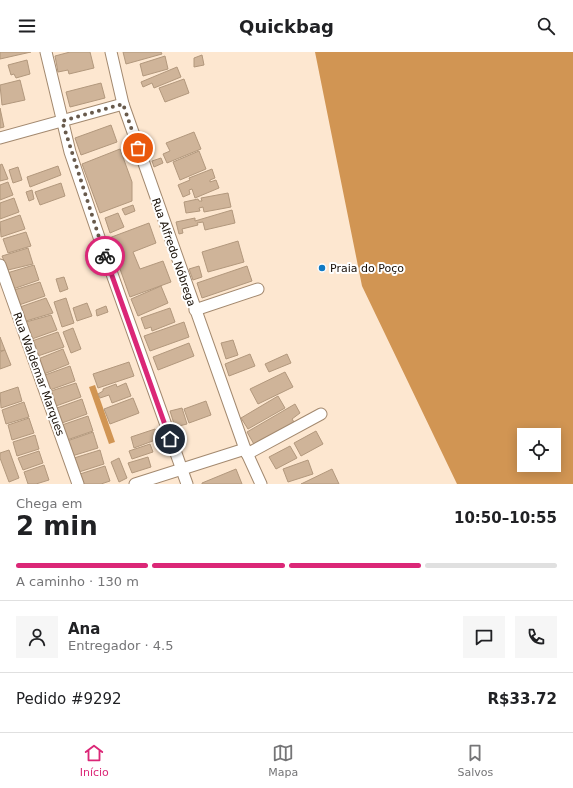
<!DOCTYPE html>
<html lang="pt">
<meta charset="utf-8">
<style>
body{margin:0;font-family:"DejaVu Sans",sans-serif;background:#f6f6f6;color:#202124;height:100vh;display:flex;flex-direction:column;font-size:15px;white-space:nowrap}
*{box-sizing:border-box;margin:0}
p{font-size:13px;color:#757577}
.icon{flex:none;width:22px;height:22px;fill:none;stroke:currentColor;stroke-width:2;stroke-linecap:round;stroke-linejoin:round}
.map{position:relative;height:432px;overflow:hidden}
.panel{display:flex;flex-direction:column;background:#fff;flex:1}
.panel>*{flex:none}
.tools{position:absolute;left:517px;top:376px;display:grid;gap:8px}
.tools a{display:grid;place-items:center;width:44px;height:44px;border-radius:0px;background:#fff;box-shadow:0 2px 10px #0003;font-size:20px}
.pin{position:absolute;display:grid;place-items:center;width:34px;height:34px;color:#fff;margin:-17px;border:2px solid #fff;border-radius:50%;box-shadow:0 1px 4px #0007}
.courier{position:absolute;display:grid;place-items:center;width:40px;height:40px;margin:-20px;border:3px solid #db2777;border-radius:50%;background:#fff;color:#222;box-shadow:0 1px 5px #0007}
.head em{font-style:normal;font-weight:700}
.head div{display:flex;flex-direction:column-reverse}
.head{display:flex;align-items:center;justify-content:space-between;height:68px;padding:0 16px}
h1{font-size:26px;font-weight:700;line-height:30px}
.bar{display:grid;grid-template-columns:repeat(4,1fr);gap:6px 4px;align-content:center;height:48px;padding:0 16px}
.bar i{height:5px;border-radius:3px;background:#e0e0e0}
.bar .active{background:#db2777}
.bar p{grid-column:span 4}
.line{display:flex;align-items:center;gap:10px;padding:0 16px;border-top:1px solid #e0e0e0}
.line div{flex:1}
.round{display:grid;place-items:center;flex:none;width:42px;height:42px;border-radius:0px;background:#f6f6f6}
header{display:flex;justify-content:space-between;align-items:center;height:52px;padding:0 16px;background:#fff;font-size:18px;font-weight:700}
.tabs{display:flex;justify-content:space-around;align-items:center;height:56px;border-top:1px solid #e0e0e0;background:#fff;font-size:11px;color:#757577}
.tabs a{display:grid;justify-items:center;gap:2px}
.tabs .active{color:#db2777}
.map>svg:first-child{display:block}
</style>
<header><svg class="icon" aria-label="menu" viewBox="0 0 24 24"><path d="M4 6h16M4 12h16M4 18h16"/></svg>Quickbag<svg class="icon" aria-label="search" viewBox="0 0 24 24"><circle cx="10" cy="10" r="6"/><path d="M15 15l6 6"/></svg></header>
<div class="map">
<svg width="573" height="432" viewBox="0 0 573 432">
<rect width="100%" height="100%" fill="#fde7d0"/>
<g fill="#d19553" fill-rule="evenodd">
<path d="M315 0H573V432H457L362 234ZM524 383H554V413H524Z"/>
<polygon points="95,333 115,390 109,392 89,335"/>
</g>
<g fill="#cfb499" stroke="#b2987d">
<polygon points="0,0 31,0 0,7"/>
<polygon points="70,0 90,0 94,16 69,22 68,18 58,20 55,4"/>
<polygon points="123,0 161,0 162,2 126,12"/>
<polygon points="202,3 204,13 194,15 194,6"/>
<polygon points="165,4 168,17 143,24 140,12"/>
<polygon points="27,8 30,22 16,26 14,22 11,23 8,13"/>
<polygon points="177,15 181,25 154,36 152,31 143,35 141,30"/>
<polygon points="184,27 189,41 165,50 159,36"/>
<polygon points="20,28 25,48 2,53 0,33"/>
<polygon points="101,31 105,46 70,55 66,40"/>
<polygon points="0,56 4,75 0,76"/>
<polygon points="111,73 117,90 81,103 75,86"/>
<polygon points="194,80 201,97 167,111 163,102 170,99 166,91"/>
<polygon points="120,97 132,130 132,149 100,161 82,112"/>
<polygon points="199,99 206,117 180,128 173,110"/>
<polygon points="161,106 163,111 154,115 152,109"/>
<polygon points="2,112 8,127 0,129 0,113"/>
<polygon points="58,114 61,123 30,135 27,125"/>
<polygon points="18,115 22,128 13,131 9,118"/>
<polygon points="212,117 215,126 210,128 210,130 216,128 219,136 195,146 192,137 189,138 190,142 183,145 178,133 190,128 189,126"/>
<polygon points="8,130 13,143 0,148 0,133"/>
<polygon points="61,131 65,144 40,153 35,140"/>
<polygon points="32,138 34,147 29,149 26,140"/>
<polygon points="228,141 231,155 204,160 203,155 199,156 200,159 186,161 184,150 198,147 199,149 202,149 201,146"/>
<polygon points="14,146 19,160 0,167 0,151"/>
<polygon points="133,153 135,159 125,163 122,157"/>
<polygon points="232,158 235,171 205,178 203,170 197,171 198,173 182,177 183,181 179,182 176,170 195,166 195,169"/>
<polygon points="118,161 124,175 110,181 105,166"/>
<polygon points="20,163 25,177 1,185 0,170"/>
<polygon points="149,171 156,191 133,200 140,217 163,209 171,230 130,245 109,186"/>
<polygon points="26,180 31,194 8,201 3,187"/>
<polygon points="238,189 244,210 208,220 202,200"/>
<polygon points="28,196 33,212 8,218 2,204"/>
<polygon points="34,213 39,228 13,237 7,221"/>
<polygon points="199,214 202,225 193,228 189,217"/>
<polygon points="247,214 252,229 202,246 197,231"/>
<polygon points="64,225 68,237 60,240 56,227"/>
<polygon points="40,230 45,244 19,253 14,238"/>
<polygon points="161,234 168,251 138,264 131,247"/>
<polygon points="46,246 53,261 26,269 20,255"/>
<polygon points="66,246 74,271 62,275 54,250"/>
<polygon points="87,251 92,264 77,269 73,256"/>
<polygon points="106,254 108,260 97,264 96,258"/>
<polygon points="170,256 175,270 152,279 151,275 145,277 141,266"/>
<polygon points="51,263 57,278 32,287 26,270"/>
<polygon points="184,270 189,285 150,299 144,284"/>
<polygon points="73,276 81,297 71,301 63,280"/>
<polygon points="58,280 64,295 38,304 32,289"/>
<polygon points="0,285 5,298 0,299"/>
<polygon points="233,288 238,303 226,307 221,291"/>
<polygon points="189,291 194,304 158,318 153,305"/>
<polygon points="63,297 69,312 44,322 38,307"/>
<polygon points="5,298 11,313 0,317 0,300"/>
<polygon points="250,302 255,314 229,324 225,312"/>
<polygon points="287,302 291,311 269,320 265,312"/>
<polygon points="129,310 134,324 98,336 93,322"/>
<polygon points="70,314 75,329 50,338 45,323"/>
<polygon points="285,320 293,335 258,352 250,337"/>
<polygon points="76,331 81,345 56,354 51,339"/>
<polygon points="126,331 131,344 112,351 109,343 100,346 98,342 103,339 103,337 116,332 117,335"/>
<polygon points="18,335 22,349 1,356 0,341"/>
<polygon points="278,344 285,356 248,377 241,366"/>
<polygon points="133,346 139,361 110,372 104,357"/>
<polygon points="82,347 87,362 62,371 57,356"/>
<polygon points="206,349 211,363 189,371 184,357"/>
<polygon points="24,350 29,365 6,372 2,358"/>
<polygon points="295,352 300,361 292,367 294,370 255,394 247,380"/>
<polygon points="182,356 187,372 175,375 170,359"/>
<polygon points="88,364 93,379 67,388 62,373"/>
<polygon points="29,366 34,381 12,388 8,373"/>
<polygon points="155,377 158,387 134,396 131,385"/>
<polygon points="316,379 323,392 301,404 294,391"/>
<polygon points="93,380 98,396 72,404 67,389"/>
<polygon points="35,383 39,397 17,404 13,390"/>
<polygon points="150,392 153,400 132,407 129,399"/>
<polygon points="290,394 297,406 276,417 269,405"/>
<polygon points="9,398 19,426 9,430 0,406 0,401"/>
<polygon points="100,398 104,412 79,420 74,406"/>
<polygon points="39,399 43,411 23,418 18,406"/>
<polygon points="148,405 151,415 132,421 128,411"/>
<polygon points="119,406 127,426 119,430 111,410"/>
<polygon points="308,408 313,422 288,430 283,417"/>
<polygon points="44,413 49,428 36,432 28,432 24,420"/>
<polygon points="105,414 110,429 101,432 83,432 80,422"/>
<polygon points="236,417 242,432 202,432 202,431"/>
<polygon points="332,417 339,432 301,432"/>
</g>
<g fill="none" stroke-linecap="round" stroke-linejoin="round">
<defs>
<g id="street">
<polyline points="46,0 70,100 102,194 187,432"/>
<polyline points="111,0 123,52 245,397 261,432"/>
<polyline points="0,86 123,52"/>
<polyline points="0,213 78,432"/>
<polyline points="195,258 258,237"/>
<polyline points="247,402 321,362"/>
<polyline points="135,432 245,397"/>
</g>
</defs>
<use href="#street" stroke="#a3896f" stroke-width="13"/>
<use href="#street" stroke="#fff" stroke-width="11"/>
</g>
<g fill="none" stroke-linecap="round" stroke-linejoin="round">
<polyline stroke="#685a4c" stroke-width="4" stroke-dasharray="0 7.2" points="105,204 62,69 123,52 138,96"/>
<polyline stroke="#db2777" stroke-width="5" points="105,204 170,387"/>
</g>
<circle fill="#107ac4" stroke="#fff" stroke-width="1.5" cx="322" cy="216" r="4"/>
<g text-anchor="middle" stroke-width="4" stroke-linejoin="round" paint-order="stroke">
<g font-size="11" fill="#170e05" stroke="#fff">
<text transform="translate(174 200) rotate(71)" y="4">Rua Alfredo Nóbrega</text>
<text transform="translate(39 322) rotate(70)" y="4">Rua Waldemar Marques</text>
</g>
<g font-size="11" fill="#170e05" stroke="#fff" text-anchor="start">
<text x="330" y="220">Praia do Poço</text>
</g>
</g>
</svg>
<div class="tools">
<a><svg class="icon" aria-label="locate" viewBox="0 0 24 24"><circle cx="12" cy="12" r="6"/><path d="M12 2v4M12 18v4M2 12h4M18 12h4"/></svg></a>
</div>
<div class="pin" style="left:138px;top:96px;background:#ea580c"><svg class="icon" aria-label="bag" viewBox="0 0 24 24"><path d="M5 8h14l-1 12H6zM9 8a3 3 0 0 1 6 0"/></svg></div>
<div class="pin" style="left:170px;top:387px;background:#1f2937"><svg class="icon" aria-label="home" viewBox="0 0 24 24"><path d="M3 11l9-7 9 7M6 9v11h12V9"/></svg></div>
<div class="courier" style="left:105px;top:204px"><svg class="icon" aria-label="bike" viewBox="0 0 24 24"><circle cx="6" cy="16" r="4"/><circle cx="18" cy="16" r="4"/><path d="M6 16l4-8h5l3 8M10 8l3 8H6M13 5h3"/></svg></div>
</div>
<section class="panel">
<div class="head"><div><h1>2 min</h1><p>Chega em</p></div><em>10:50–10:55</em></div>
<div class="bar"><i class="active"></i><i class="active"></i><i class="active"></i><i></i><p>A caminho · 130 m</p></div>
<div class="line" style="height:72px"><a class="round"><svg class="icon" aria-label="person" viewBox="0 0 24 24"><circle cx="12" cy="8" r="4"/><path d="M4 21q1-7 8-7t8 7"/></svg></a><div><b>Ana</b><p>Entregador · 4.5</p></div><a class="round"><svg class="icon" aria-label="chat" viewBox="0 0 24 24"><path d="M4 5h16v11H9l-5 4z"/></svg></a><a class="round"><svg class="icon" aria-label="phone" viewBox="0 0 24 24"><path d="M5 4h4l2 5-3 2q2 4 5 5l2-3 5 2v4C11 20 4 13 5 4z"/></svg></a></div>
<div class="line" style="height:52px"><div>Pedido #9292</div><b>R$33.72</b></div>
</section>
<nav class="tabs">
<a class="active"><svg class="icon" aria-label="home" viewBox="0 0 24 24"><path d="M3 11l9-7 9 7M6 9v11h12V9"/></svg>Início</a>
<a><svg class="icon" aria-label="map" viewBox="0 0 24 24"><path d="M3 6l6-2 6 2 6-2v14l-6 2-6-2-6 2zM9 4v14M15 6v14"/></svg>Mapa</a>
<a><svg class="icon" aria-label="saved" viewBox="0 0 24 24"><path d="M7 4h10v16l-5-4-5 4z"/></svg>Salvos</a>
</nav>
